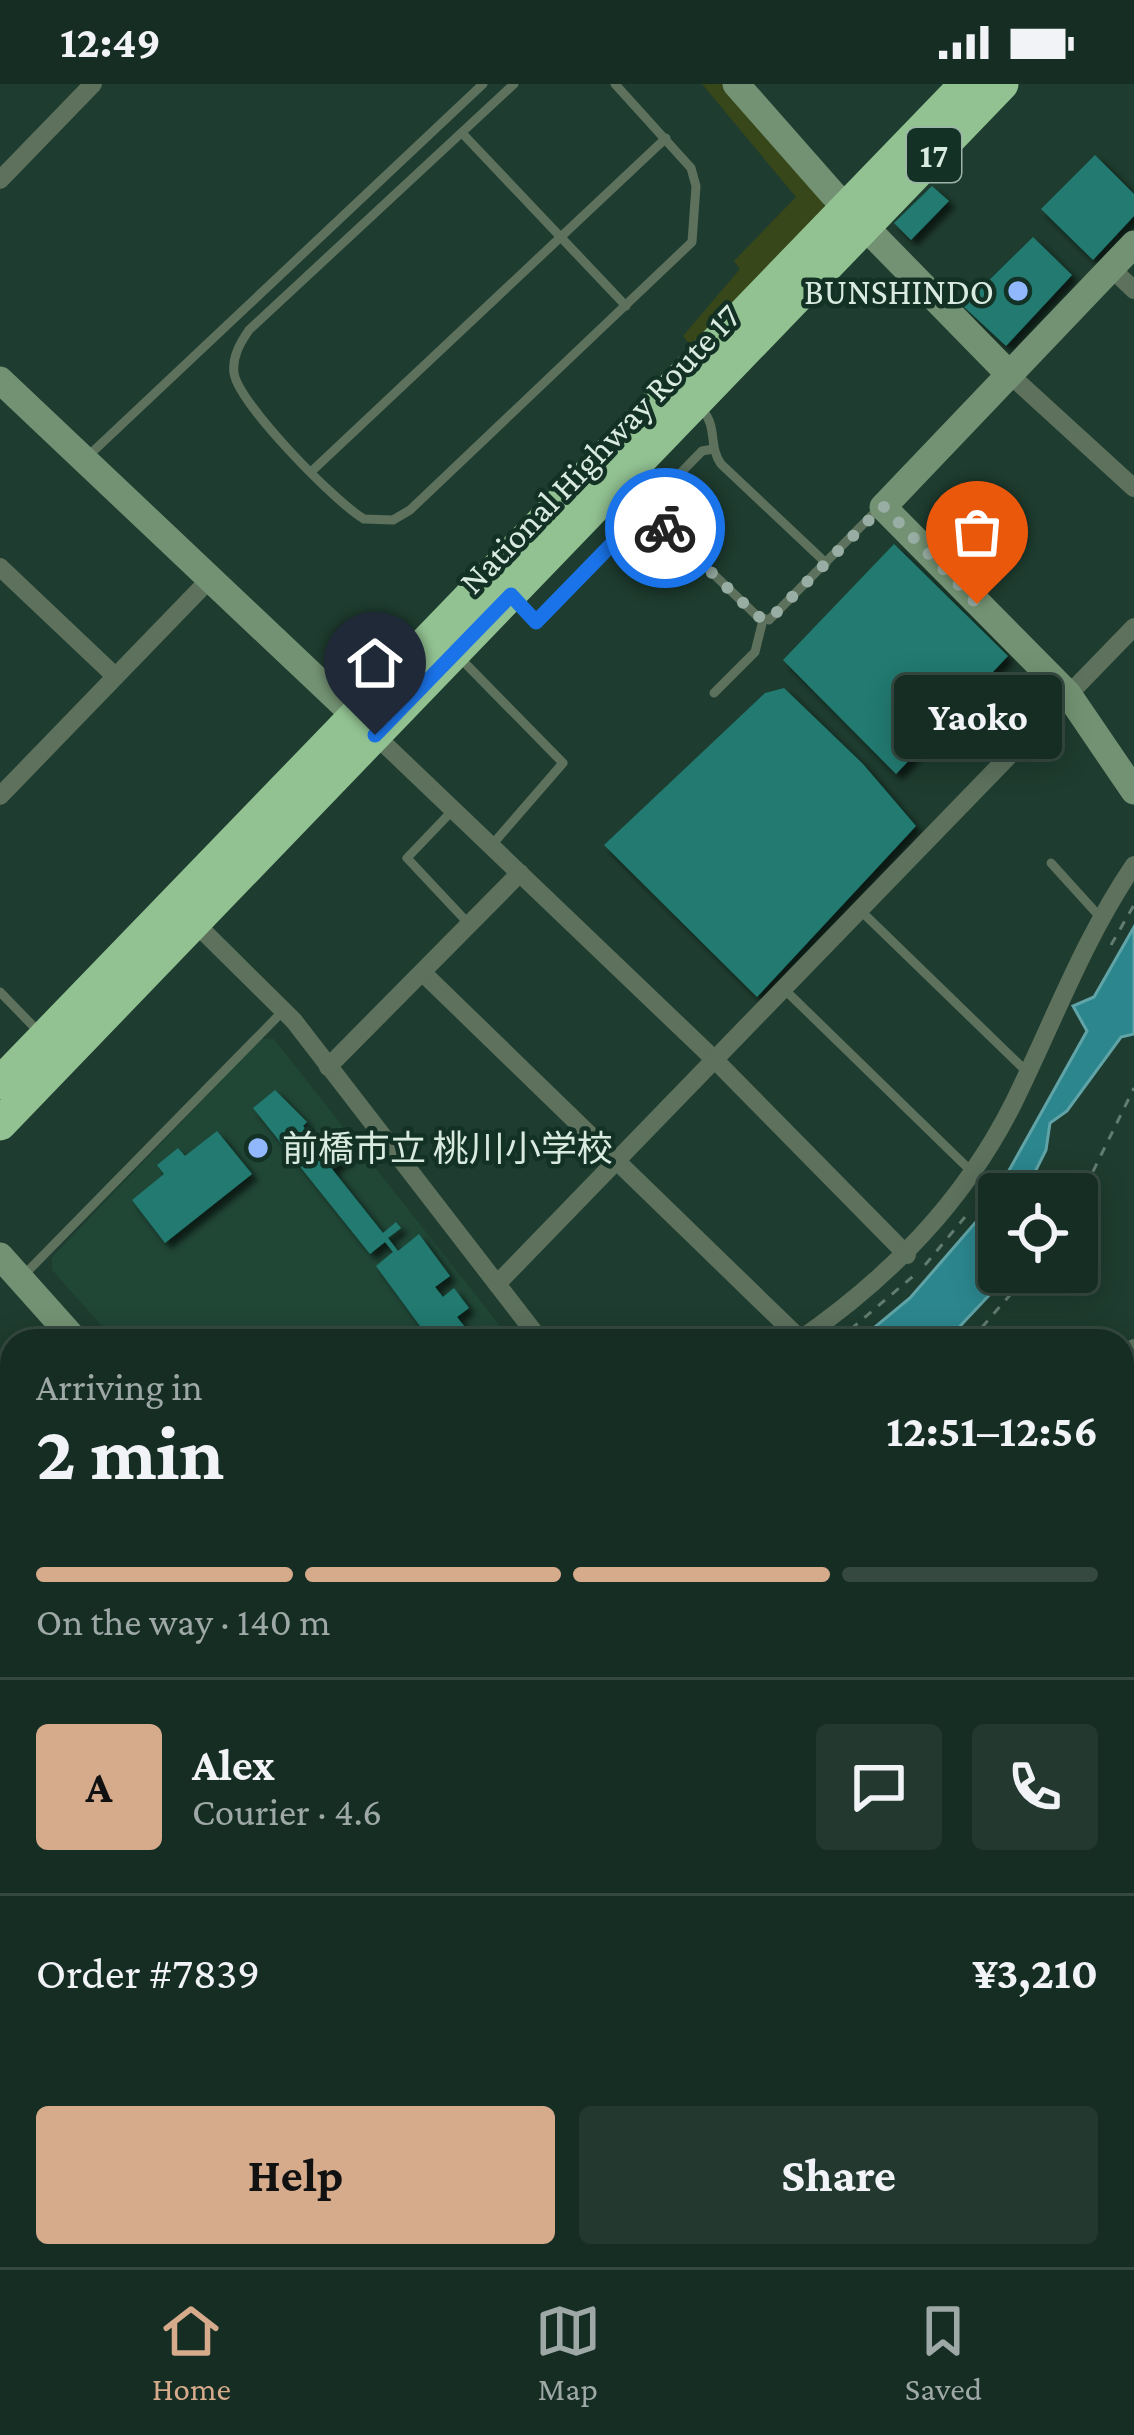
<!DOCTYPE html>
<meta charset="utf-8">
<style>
body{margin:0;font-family:"Crimson Pro","Noto Sans JP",serif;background:#233930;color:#f1f3f6;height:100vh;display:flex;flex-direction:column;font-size:45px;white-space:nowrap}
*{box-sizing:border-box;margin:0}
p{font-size:39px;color:#9ea8a6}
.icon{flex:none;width:66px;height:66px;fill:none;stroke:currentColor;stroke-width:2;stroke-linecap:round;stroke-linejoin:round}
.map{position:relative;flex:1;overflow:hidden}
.drawer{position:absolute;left:0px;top:1245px;width:1134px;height:939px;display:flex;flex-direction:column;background:#162d23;border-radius:36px 36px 0 0;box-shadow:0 6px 30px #0003,0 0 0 3px #354941}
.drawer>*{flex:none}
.controls{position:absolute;left:978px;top:1089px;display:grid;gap:24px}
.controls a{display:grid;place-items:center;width:120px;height:120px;border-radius:12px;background:#162d23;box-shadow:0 6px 30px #0003,0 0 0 3px #354941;font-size:60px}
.pin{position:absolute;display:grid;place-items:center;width:102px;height:102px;color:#fff;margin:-123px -51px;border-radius:50% 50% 50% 0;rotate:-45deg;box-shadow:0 0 12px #0007}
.pin .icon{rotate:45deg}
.courier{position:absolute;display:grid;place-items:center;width:120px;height:120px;margin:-60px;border:9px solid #1a73e8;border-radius:50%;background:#fff;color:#222;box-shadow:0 3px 15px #0007}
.bubble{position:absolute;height:84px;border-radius:12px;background:#162d23;box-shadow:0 6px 30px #0003,0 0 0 3px #354941;font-size:39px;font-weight:700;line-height:84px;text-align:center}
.headline em{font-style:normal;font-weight:700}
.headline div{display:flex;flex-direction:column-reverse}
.headline{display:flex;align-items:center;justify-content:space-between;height:204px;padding:0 36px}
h1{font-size:78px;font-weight:700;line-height:90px}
.bar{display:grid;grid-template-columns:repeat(4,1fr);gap:18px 12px;align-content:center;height:144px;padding:0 36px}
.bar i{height:15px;border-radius:9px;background:#354941}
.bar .selected{background:#d6ab8b}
.bar p{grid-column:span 4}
.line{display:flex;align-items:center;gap:30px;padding:0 36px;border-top:3px solid #354941}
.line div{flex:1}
.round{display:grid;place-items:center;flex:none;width:126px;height:126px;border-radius:12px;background:#233930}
.action{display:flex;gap:24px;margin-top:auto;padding:24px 36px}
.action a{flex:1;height:138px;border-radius:12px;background:#d6ab8b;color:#111;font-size:48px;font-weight:700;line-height:138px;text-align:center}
.action a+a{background:#233930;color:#f1f3f6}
.status{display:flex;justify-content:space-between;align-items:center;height:84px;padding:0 60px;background:#162d23;direction:ltr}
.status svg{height:33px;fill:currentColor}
.tabs{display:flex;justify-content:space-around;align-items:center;height:168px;border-top:3px solid #354941;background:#162d23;font-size:33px;color:#9ea8a6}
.tabs a{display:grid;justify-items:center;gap:6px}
.tabs .selected{color:#d6ab8b}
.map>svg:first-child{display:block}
</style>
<div class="status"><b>12:49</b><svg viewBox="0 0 49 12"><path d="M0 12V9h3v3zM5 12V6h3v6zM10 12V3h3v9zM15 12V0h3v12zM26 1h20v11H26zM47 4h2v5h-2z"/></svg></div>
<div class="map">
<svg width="1134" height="2183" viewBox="0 0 1134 2183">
<defs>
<filter id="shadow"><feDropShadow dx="6" dy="6" stdDeviation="3" flood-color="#0009"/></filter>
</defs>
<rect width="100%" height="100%" fill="#1e3c2f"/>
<polygon fill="#204636" points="261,955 274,955 512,1257 115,1257 52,1186 52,1173"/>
<g fill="#374719">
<polygon points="702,0 725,0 838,126 697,270 683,252 740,185 734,177 796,113"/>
<polygon points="0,1696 12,1707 12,1971 5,1978 0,1973"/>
</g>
<g fill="#2c868e" stroke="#60a4a7" stroke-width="3">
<polygon points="1134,843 1134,950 1121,953 1067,1027 1050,1039 1046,1066 1024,1110 999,1110 999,1149 981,1182 990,1192 997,1186 995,1194 1011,1188 946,1257 858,1257 910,1214 988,1124 1087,947 1073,922 1094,913"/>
<polygon points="313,2172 378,2172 373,2183 307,2183"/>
</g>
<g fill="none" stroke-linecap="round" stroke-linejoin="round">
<polyline stroke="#60a4a7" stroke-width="6" points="1122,1679 1134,1671"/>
</g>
<g fill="#207a70" filter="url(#shadow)">
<polygon points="1095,71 1134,110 1134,132 1093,176 1041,125"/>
<polygon points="932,102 949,117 911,156 894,139"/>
<polygon points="1033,153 1072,191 1006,262 963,222"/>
<polygon points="894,460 1008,572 896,690 783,576"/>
<polygon points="784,604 863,680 916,742 757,913 604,761 765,609"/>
<polygon points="275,1006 307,1038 303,1042 328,1072 340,1062 348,1072 332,1085 383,1149 396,1138 401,1144 388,1154 398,1167 419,1150 450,1192 435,1203 443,1213 454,1204 469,1224 457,1233 476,1257 431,1257 376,1182 393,1168 385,1158 370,1170 253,1024"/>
<polygon points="217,1047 252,1090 165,1159 132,1116 164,1090 157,1081 178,1064 185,1072"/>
<polygon points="12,1514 12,1586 10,1588 0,1579 0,1526"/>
<polygon points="0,1612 12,1623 12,1660 0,1649"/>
<polygon points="1134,1831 1134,1899 1122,1902 1122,1834"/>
<polygon points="1134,1904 1134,1938 1133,1939 1124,1907"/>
</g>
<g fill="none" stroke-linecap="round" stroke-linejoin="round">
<g stroke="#637c71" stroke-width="3" stroke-dasharray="9 9" stroke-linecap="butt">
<polyline points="1111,861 1134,821"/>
<polyline points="1077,1120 1134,1004"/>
<polyline points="925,1181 965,1133"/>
<polyline points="837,1257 918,1188"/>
<polyline points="970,1257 1030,1188"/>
<polyline points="298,2183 303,2172"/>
<polyline points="383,2183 389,2172"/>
</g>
<g stroke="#5d715d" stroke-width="9">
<path d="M514 0 249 246C240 259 232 273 234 289 238 319 336 419 364 435L393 436 410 426 692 158 696 102 691 84 615 0"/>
<polyline points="462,49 626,222"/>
<path d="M702 326C718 342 708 362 721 380L826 479"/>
<polyline points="86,374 483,0"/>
<polyline points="313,386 666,54"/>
<polyline points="646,425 757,532 769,536 878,425"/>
<polyline points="513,514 536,538 702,367 713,365"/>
<polyline points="460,574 563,679 491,762"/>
<polyline points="714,609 755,568 763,536"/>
<polyline points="453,726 407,774 468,839"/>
<polyline points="1051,779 1100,833"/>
<polyline points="861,827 1027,988"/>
<polyline points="785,906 972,1088"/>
<polyline points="0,908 38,947"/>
<polyline points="23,1192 284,926"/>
<polyline points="0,1337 12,1324"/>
<polyline points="156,2183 167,2172"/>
<polyline points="791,2183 827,2172"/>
</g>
<g stroke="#5d715d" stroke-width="18">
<polyline points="0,96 93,0"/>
<polyline points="1111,184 1134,206"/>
<polyline points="1008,289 1134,404"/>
<polyline points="0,483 115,592"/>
<polyline points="375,651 716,977 907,1171"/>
<polyline points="0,712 209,496"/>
<polyline points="195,839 294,937 541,1257"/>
<polyline points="423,889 793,1248 795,1257"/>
<polyline points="328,983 520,789"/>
<polyline points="497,1200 1134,543"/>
<path d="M798 1257C889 1194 963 1119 1013 1020 1053 939 1083 856 1134 781"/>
<polyline points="1122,1271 1134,1264"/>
<polyline points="1122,1661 1134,1653"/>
<polyline points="0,1684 12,1695"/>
<polyline points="0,2002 12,1990"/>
<polyline points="0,2133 12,2144"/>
<polyline points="41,2172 52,2183"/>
<polyline points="841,2172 857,2183"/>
<polyline points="990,2172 1014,2183"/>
<polyline points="273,2183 278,2172"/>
</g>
<g stroke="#739273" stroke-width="27">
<polyline points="736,0 832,109 1008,289"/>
<polyline points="1134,160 883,423 1068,610 1134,707"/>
<polyline points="0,296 367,643"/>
<polyline points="0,1172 76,1257"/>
<polyline points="0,1467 12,1478"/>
<polyline points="921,2172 940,2183"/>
</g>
<g stroke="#92c292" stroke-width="33">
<polyline points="0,999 966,0"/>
<polyline points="0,1040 1002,0"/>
</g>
</g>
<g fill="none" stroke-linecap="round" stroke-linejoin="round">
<polyline stroke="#98ada3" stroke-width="12" stroke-dasharray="0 21.6" points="665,444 757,532 769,536 883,422 977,520"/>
<polyline stroke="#1a73e8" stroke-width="15" points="375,651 511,511 536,538 646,425 665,444"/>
</g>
<g fill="#91b8fd" stroke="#133225" stroke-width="4.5">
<circle cx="1018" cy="207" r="12"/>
<circle cx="258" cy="1064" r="12"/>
</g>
<g text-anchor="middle" stroke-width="9" stroke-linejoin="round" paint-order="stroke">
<rect fill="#133225" stroke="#9eb3a9" stroke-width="3" x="907" y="44" width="54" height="54" rx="9"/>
<g font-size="33" font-weight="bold" fill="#d9eae1">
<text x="934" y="83">17</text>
</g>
<g font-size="36" fill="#d9eae1" stroke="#133225" text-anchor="end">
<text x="994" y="220">BUNSHINDO</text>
<text x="282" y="1077" text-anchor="start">前橋市立 桃川小学校</text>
</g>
<g font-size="36" fill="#d9eae1" stroke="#133225">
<text transform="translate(599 364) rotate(-46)" y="13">National Highway Route 17</text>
</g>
</g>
</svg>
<div class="controls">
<a><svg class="icon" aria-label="locate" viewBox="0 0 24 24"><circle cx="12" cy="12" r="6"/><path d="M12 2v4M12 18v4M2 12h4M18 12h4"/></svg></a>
</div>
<div class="pin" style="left:977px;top:520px;background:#ea580c"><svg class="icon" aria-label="bag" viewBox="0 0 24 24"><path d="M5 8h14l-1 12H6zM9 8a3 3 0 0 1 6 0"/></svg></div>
<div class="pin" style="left:375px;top:651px;background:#1f2937"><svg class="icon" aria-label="home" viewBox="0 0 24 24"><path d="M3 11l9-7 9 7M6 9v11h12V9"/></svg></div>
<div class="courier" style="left:665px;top:444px"><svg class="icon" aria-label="bike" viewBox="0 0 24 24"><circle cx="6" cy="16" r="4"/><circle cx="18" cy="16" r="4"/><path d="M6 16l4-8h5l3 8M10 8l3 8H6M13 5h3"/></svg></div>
<div class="bubble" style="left:894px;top:591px;width:168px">Yaoko</div>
<section class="drawer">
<div class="headline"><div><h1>2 min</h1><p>Arriving in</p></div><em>12:51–12:56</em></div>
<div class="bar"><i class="selected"></i><i class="selected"></i><i class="selected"></i><i></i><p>On the way · 140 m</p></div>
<div class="line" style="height:216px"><b class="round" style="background:#d6ab8b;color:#111">A</b><div><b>Alex</b><p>Courier · 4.6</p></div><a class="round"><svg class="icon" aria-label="chat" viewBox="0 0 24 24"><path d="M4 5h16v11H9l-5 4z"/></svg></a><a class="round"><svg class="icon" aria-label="phone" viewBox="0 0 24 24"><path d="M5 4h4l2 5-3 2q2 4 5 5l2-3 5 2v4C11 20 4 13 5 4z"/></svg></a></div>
<div class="line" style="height:156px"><div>Order #7839</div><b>¥3,210</b></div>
<div class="action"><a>Help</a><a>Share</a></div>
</section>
</div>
<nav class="tabs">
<a class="selected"><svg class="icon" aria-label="home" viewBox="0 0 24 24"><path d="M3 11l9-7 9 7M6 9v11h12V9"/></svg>Home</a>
<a><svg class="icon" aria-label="map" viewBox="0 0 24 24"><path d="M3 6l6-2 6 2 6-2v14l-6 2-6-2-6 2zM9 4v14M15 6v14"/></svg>Map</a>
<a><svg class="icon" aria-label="saved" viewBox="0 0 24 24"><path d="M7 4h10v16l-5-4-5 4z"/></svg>Saved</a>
</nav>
